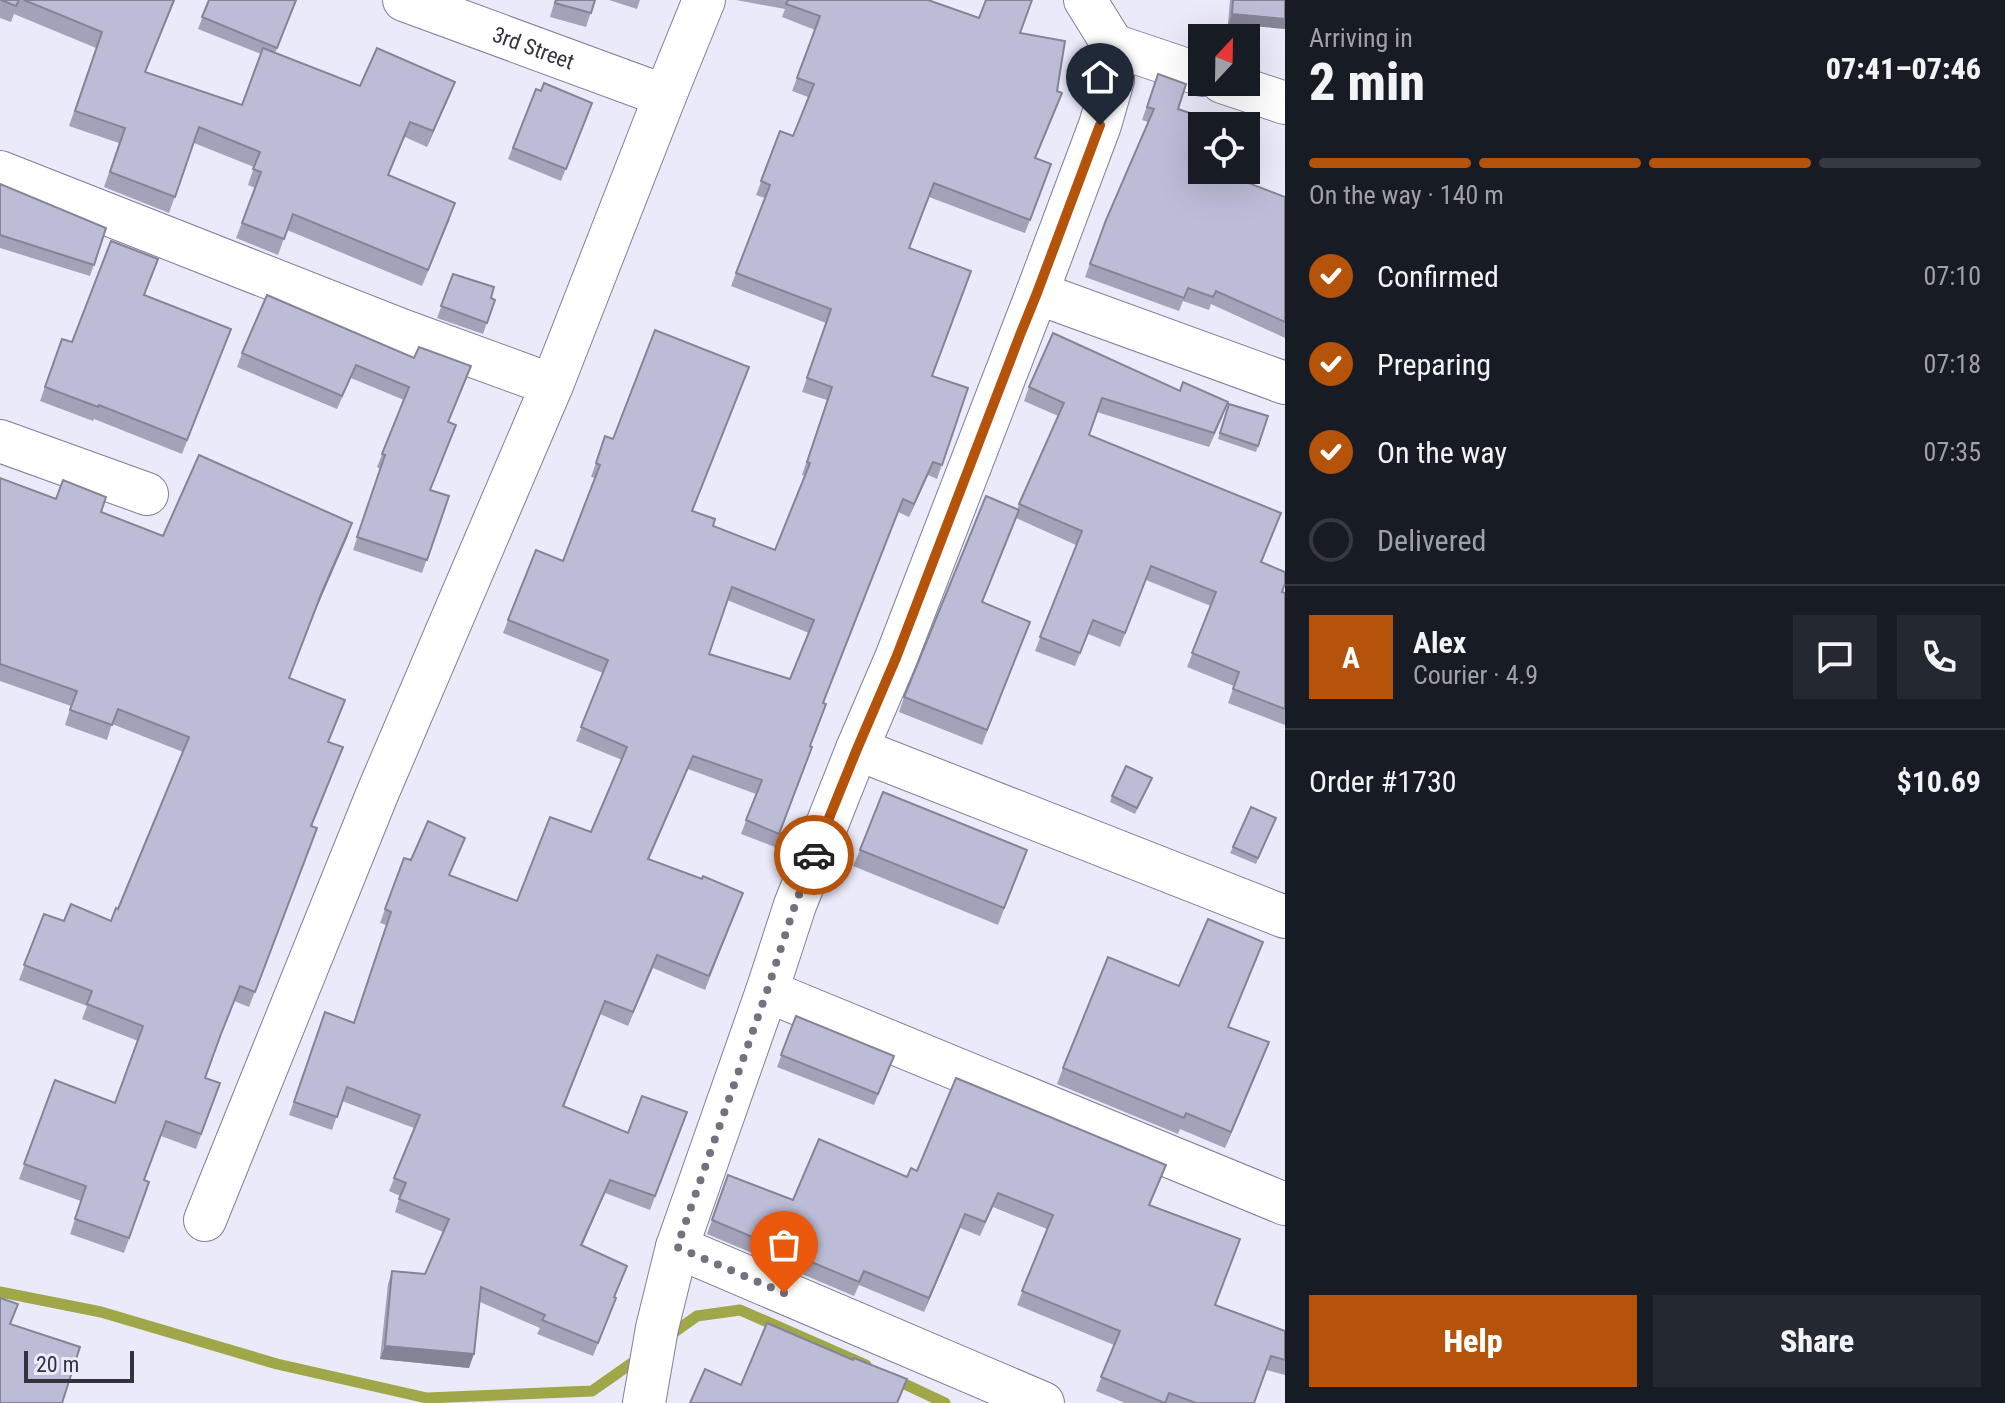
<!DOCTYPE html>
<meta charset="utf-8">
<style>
body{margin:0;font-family:"Roboto Condensed",sans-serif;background:#242831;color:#f1f3f6;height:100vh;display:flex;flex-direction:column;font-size:30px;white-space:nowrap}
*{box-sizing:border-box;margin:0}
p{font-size:26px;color:#9ea1a6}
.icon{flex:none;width:44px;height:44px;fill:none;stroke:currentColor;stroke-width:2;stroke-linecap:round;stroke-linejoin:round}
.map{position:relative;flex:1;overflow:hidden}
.details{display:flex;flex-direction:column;background:#171b24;width:720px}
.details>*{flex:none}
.needle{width:52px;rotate:22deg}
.buttons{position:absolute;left:1188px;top:24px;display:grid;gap:16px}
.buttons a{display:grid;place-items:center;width:72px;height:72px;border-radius:0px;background:#171b24;box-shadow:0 8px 32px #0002;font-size:40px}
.scale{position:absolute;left:24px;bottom:20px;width:110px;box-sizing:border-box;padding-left:8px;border:4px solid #33323d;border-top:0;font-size:22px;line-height:28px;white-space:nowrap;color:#33323d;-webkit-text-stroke:6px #eaeafb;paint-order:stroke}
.pin{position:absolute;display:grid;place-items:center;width:68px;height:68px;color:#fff;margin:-82px -34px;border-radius:50% 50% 50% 0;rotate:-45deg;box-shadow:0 0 8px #0007}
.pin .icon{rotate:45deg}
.courier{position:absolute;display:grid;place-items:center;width:80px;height:80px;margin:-40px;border:6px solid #b45309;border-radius:50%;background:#fff;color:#222;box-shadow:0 2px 10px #0007}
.head em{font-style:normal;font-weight:800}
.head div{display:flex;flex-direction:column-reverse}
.head{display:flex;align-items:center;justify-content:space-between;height:136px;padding:0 24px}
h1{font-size:52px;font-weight:800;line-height:60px}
.bar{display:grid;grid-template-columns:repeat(4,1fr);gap:12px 8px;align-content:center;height:96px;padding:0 24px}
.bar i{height:10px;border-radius:6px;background:#363941}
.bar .on{background:#b45309}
.bar p{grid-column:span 4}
.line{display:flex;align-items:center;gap:20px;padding:0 24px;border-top:2px solid #363941}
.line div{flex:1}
.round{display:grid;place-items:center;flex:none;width:84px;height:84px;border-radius:0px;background:#242831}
ol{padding:0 24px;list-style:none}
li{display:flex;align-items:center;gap:24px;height:88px}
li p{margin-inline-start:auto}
li .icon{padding:8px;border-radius:50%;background:#b45309;color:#fff;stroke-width:4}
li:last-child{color:#9ea1a6}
li i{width:44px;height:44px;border:4px solid #363941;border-radius:50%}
.primary-button{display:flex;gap:16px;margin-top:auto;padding:16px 24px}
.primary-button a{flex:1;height:92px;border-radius:0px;background:#b45309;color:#fff;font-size:32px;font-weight:800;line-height:92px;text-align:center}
.primary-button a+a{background:#242831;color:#f1f3f6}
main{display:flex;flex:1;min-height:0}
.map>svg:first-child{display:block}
</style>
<main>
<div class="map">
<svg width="1285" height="1403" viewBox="0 0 1285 1403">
<rect width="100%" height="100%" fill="#eaeafb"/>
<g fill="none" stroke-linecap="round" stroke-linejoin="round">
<g stroke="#a0a749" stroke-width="11">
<polyline points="0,1292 101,1312 277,1364 427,1398 592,1391 639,1358"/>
<polyline points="666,1338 697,1316 740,1310 866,1365"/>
<polyline points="892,1378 945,1403"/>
</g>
<defs>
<g id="street">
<path id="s1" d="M404 0 665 96"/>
<polyline points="1113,45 1202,75"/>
<polyline points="1222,82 1285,103"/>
<polyline points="0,172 404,331 552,385"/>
<polyline points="1037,293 1285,383"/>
<polyline points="0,441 147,494"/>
<polyline points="857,749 1285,917"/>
<polyline points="767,991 1285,1204"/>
<polyline points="205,1220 378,792 552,385 665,96 704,0"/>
<polyline points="677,1247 1043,1403"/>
<polyline points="644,1403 657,1328 677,1247 767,991 795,905 857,749 896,658 1037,293 1100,125 1113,80 1113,45 1085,0"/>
</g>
</defs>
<use href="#street" stroke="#817f99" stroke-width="44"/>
<use href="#street" stroke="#fff" stroke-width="42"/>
</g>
<g fill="#a3a2b9" fill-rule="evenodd">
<polygon points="0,0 175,0 145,72 242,105 261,54 198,29 209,0 297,0 275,53 360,86 455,82 427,147 405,137 388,175 450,219 422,286 287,230 278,255 236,238 255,188 248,185 254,167 194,143 169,213 104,187 119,143 69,126 96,48 14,14 11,22 0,18"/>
<polygon points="555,0 595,0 586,27 550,17"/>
<polygon points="609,0 640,0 637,9"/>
<path d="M736 0H928L1020 33 1036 158 1051 164 1025 233 929 197 910 248 932 376 968 388 937 479 928 475 909 517 898 512 823 703 810 746 812 747 775 847 741 834 756 794 688 769 649 859 702 879 743 893 705 990 653 968 628 1026 600 1014 564 1107 628 1133 687 1112 650 1210 605 1193 582 1246 627 1266 614 1297 611 1311 593 1356 537 1334 540 1328 480 1302 469 1368 380 1359 388 1284 392 1271 425 1274 443 1232 395 1212 400 1196 389 1191 414 1128 342 1101 332 1130 289 1115 325 1012 354 1022 386 925 380 923 385 909 450 875 517 901 591 832 622 760 576 741 603 673 503 633 508 620 563 561 595 478 591 477 605 436 693 511 713 526 775 550 805 476 802 475 827 400 802 392 826 323 731 286 765 198 756 195 780 131 793 136 808 97 792 91 815 30 782 17 785 9ZM727 600 809 633 790 679 709 654Z"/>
<polygon points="1230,0 1285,0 1228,24"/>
<polygon points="1158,74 1178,109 1243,181 1285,197 1285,338 1211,304 1209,310 1183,301 1179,311 1085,277 1106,220 1148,122 1142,120"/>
<polygon points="536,89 592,103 561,181 508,159"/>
<polygon points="0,184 106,228 90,276 0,248"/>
<polygon points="453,274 495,300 483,334 437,318"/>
<polygon points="144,295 231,329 182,454 94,419 93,421 40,401 62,339 72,342"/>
<polygon points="242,353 414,358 471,366 448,422 430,490 449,496 422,573 353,550 380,469 377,467 404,400 351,378 337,409 237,367"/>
<polygon points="1029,387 1223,416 1209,447 1097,412 1089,435 1262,562 1282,592 1285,593 1285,725 1228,703 1234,686 1187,667 1211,606 1146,580 1120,647 1088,634 1075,666 1035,651 1076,545 1016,518 982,603 1030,622 982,745 899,712 904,697 1017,509 1058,416 1024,401"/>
<polygon points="1229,404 1268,416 1256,452 1218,439"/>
<polygon points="0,478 56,499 101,512 163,536 352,523 317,607 289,678 328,742 312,826 317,828 249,1007 234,1001 216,1046 205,1078 220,1083 196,1149 161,1136 144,1180 149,1182 124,1253 70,1234 81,1201 19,1179 55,1080 115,1103 138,1041 82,1019 87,1006 19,980 44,914 64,921 111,921 118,909 183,752 112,724 107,740 65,725 71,706 0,681"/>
<polygon points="1150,784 1135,814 1110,802 1112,796"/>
<polygon points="1276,818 1256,864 1230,853 1233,847"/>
<polygon points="860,850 1027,850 998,925 853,866"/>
<polygon points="1257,958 1228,1027 1263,1058 1225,1148 1180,1129 1178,1134 1057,1084 1063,1068 1179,986"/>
<polygon points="796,1016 894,1056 874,1105 777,1067"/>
<polygon points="917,1171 1150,1206 1215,1305 1285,1331 1285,1375 1266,1370 1254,1403 1125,1403 1096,1391 1114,1345 1017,1305 1047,1229 993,1207 980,1236 960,1228 924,1312 859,1285 854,1296 707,1234 728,1175 793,1200 907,1177"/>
</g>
<g fill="#848496">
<polygon points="1232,14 1285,19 1285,29 1228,24"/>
<polygon points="455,82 449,97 427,147 433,131"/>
<polygon points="933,462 928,475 909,517 914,504"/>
<polygon points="352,523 347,538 317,607 322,592"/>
<polygon points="1269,1042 1263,1058 1225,1148 1231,1132"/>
<polygon points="610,1180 605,1193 576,1259 581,1245"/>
<polygon points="965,1214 960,1228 924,1312 929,1298"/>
<polygon points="385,1346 474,1354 469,1368 380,1359"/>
</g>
<g fill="#bdbcd7" stroke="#848496" stroke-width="2" fill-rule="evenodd">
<polygon points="1,0 19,0 16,6"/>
<polygon points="24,0 174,0 145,72 242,105 263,48 360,86 377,48 455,82 433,131 410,122 388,175 455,203 428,270 293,214 284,239 242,223 261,172 253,169 260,152 199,127 175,197 110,172 125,128 75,111 102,32"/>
<polygon points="209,0 296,0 277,48 202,17"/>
<polygon points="556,0 595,0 591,13 555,3"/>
<path d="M788 0H928L979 18 986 0H1032L1020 33 1065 41 1057 91 1062 93 1035 158 1051 164 1030 220 934 183 909 248 971 271 932 376 968 388 942 465 933 462 914 504 903 499 823 703 826 704 810 746 812 747 779 834 746 820 762 780 693 756 648 859 702 879 703 876 743 893 709 976 657 955 633 1012 605 1001 563 1106 628 1133 642 1096 687 1112 655 1196 610 1180 581 1245 627 1266 614 1297 616 1298 598 1343 542 1320 545 1315 481 1287 474 1354 385 1346 392 1271 425 1274 449 1219 399 1199 406 1183 394 1178 420 1115 347 1087 337 1117 294 1102 325 1012 354 1023 391 912 385 909 404 858 411 860 428 821 465 838 449 875 517 901 550 817 591 832 627 747 581 727 608 660 508 620 536 550 563 561 600 465 596 463 605 436 613 439 655 330 749 367 692 511 715 519 713 526 775 550 810 463 807 462 832 387 807 378 831 309 736 273 770 185 761 181 780 131 793 136 814 84 797 78 820 16 786 4ZM732 587 814 620 790 679 709 654Z"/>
<polygon points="1233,0 1285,0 1285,19 1232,14"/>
<polygon points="1158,74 1186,84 1178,109 1228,126 1202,126 1202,170 1246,170 1246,132 1258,136 1243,181 1285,197 1285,322 1216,291 1213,297 1188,288 1184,298 1090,264 1106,220 1154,109 1147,107"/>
<polygon points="544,83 592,103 566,169 513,148 536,89 541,91"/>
<polygon points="0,184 106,228 94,265 0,235"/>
<polygon points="111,241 158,259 144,295 231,329 187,440 99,405 98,407 45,387 62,339 72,342"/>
<polygon points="453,274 494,287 491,298 495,300 487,323 441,306"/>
<polygon points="267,295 414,358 419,347 471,366 448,422 456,425 430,490 449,496 427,560 357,537 385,455 382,454 409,387 356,365 342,396 242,353"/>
<polygon points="1053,333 1180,391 1183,382 1228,402 1214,433 1102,398 1089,435 1281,513 1261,562 1285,572 1285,583 1282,592 1285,593 1285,709 1233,689 1239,672 1192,653 1216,592 1151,566 1125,633 1093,620 1080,653 1040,637 1082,531 1019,504 1064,403 1029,387"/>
<polygon points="1229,404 1268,416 1258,446 1220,433"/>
<polygon points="199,455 352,523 322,592 289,678 345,700 328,742 343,747 311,826 317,828 255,992 240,986 221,1034 205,1078 220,1083 201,1134 166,1121 144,1180 149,1182 129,1238 75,1219 86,1186 24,1164 55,1080 115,1103 143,1026 87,1004 92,991 24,965 44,914 64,921 71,904 111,921 116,908 118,909 189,737 118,709 112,725 70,710 77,691 0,664 0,478 56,499 63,480 106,497 101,512 163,536"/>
<polygon points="986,496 1019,510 982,602 1030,622 987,730 904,697"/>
<polygon points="1126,766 1152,778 1137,808 1112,796"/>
<polygon points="883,792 1027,850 1004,908 860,850"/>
<polygon points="1251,807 1276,818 1258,858 1233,847"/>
<polygon points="1208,919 1263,942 1228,1027 1269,1042 1231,1132 1186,1113 1184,1118 1063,1068 1108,957 1179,986"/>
<polygon points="796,1016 894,1056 878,1094 781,1055"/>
<polygon points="956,1078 1166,1165 1149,1205 1240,1239 1215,1305 1285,1331 1285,1360 1271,1356 1254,1403 1196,1403 1169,1393 1165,1403 1101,1377 1120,1331 1022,1291 1053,1215 998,1193 985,1222 965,1214 929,1298 864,1271 859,1282 712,1220 728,1175 793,1200 819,1139 907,1177 911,1168 917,1171"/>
<polygon points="0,1298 18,1304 10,1324 80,1347 62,1403 0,1403"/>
<polygon points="767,1323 853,1360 854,1358 907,1379 897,1403 690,1403 705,1369 741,1385"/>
</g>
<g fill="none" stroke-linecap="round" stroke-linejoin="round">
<polyline stroke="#737280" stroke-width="8" stroke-dasharray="0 14.4" points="784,1293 677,1247 767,991 795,905 814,855"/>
<polyline stroke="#b45309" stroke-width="10" points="814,855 857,749 896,658 1020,335 1037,293 1100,125"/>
</g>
<g text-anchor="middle" stroke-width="8" stroke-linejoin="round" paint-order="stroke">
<g font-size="22" fill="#33323d" stroke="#eaeafb">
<text dy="8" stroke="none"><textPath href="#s1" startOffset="138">3rd Street</textPath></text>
</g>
</g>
</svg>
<div class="buttons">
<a><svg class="needle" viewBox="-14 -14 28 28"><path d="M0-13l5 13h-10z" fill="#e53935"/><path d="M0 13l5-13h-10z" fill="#9ea1a6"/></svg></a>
<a><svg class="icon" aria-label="locate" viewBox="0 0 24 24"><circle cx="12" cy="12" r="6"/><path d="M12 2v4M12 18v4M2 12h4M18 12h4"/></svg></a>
</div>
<div class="scale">20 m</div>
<div class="pin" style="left:784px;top:1293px;background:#ea580c"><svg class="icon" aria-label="bag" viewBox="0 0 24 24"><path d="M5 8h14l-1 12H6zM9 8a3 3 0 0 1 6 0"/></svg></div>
<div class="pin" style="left:1100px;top:125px;background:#1f2937"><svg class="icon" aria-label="home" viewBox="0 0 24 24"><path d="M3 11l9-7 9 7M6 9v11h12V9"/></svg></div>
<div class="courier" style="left:814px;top:855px"><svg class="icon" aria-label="car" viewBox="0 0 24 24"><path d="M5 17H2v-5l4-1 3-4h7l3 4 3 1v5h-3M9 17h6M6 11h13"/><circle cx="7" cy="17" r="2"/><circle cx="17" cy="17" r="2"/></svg></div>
</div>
<section class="details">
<div class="head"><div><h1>2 min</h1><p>Arriving in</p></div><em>07:41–07:46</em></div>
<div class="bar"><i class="on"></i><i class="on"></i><i class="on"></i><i></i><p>On the way · 140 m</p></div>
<ol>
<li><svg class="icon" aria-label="check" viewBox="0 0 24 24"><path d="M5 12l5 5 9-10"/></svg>Confirmed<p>07:10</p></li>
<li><svg class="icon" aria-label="check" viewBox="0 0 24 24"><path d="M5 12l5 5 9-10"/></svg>Preparing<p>07:18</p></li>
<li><svg class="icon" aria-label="check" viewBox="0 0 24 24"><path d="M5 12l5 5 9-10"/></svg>On the way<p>07:35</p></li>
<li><i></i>Delivered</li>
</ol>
<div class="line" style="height:144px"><b class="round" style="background:#b45309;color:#fff">A</b><div><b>Alex</b><p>Courier · 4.9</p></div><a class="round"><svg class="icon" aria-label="chat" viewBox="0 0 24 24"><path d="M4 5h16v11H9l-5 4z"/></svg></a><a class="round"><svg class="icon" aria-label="phone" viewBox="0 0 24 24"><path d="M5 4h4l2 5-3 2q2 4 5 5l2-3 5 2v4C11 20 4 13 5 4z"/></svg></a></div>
<div class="line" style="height:104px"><div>Order #1730</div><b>$10.69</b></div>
<div class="primary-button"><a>Help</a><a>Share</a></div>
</section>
</main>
